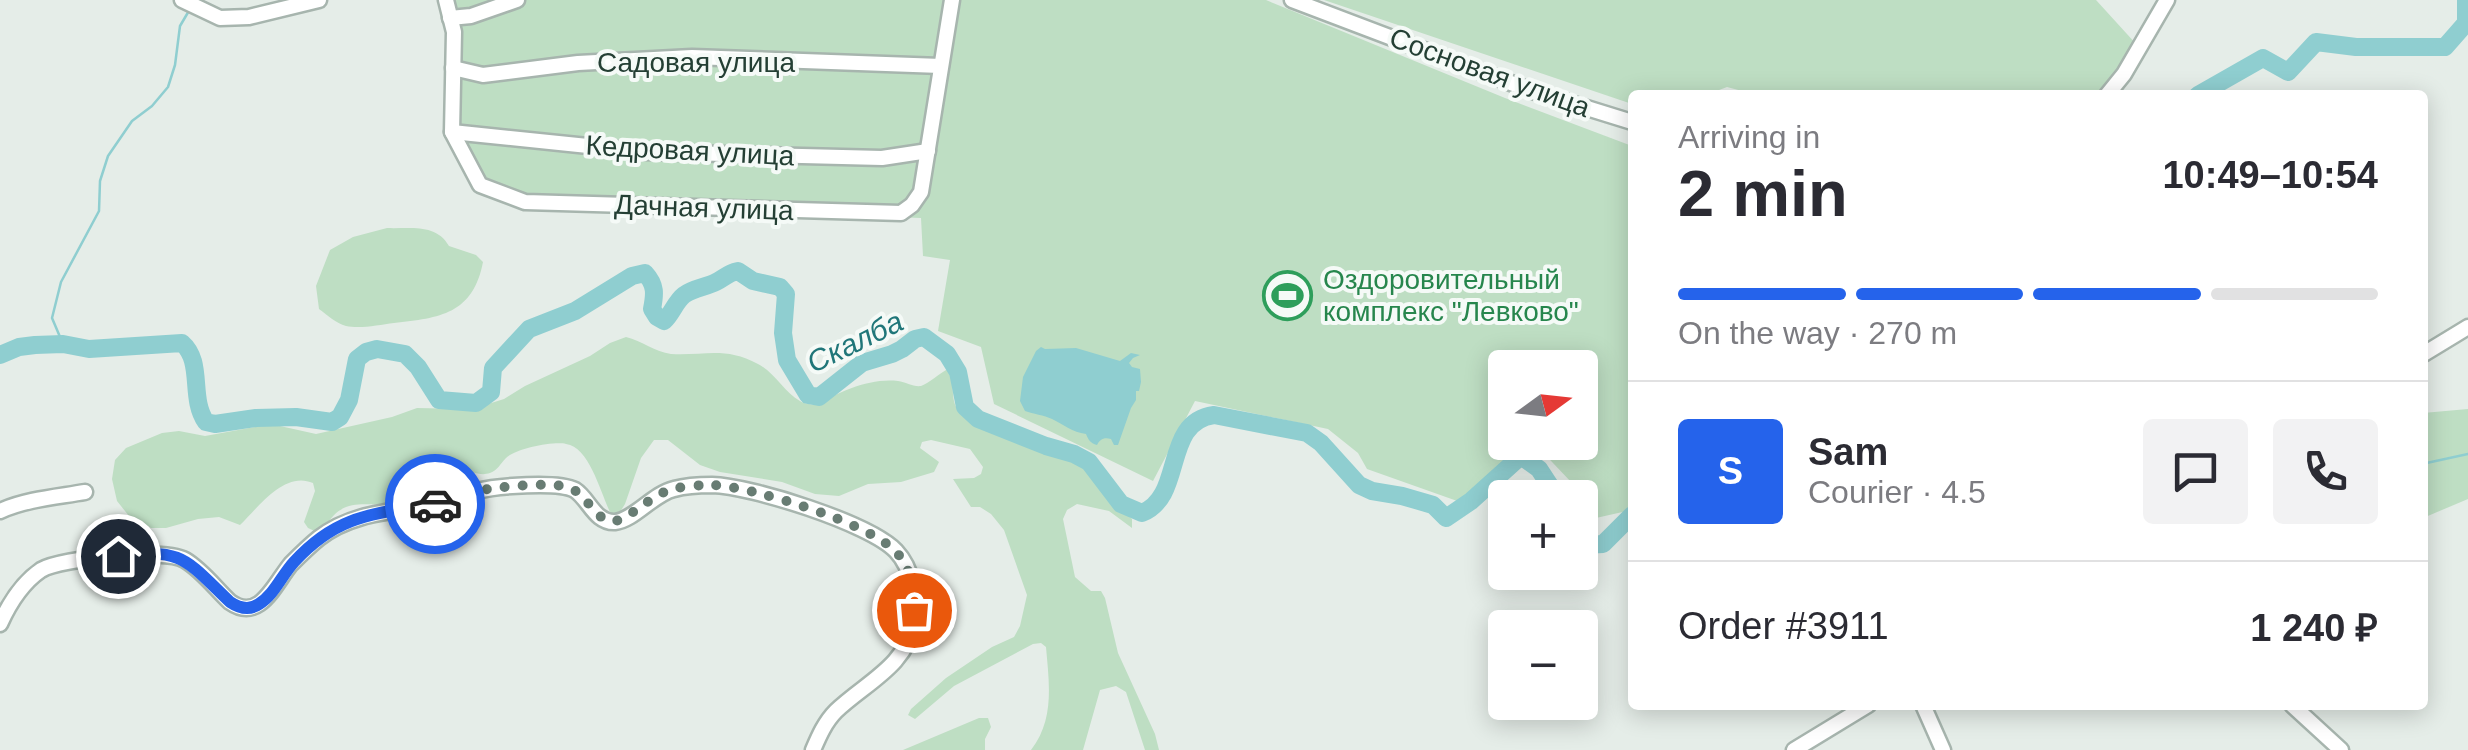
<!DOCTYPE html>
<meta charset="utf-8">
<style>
body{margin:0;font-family:Arial,sans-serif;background:#f2f2f3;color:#2b2b33;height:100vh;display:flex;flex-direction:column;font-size:38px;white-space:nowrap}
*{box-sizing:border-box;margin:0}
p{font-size:32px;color:#7c7c81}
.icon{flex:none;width:55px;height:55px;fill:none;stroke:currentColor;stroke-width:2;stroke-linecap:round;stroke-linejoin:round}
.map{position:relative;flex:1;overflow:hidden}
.side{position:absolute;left:1628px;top:90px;width:800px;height:620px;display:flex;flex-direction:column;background:#fff;border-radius:10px;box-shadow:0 5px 25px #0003}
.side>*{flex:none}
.needle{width:65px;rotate:75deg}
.tools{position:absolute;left:1488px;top:350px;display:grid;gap:20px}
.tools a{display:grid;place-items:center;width:110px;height:110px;border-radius:10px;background:#fff;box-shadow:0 5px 25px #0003;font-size:50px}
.pin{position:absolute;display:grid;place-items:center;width:85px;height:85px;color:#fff;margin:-42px;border:5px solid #fff;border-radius:50%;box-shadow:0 2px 10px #0007}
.courier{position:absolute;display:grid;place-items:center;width:100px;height:100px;margin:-50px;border:8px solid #2563eb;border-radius:50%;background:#fff;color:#222;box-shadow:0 2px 12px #0007}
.summary em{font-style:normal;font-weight:700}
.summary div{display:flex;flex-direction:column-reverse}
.summary{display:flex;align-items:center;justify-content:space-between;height:170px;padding:0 50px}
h1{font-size:65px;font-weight:700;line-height:75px}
.bar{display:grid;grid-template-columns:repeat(4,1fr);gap:15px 10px;align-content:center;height:120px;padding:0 50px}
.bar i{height:12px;border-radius:8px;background:#e1e1e2}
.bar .selected{background:#2563eb}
.bar p{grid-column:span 4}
.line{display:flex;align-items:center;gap:25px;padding:0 50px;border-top:2px solid #e1e1e2}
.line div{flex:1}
.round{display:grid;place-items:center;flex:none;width:105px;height:105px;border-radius:10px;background:#f2f2f3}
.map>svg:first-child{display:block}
</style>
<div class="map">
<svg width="2468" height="750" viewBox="0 0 2468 750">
<rect width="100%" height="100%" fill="#e5ede8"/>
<g fill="#bedec3">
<polygon points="450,0 1266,0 1505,98 1632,146 1632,503 1627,511 1587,520 1580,498 1572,483 1534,443 1580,442 1580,368 1505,368 1505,442 1529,443 1460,502 1367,469 1358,453 1328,429 1195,401 1153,481 994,404 981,347 938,331 950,260 923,256 921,218 531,204 475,179 454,146"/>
<polygon points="1324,0 2096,0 2137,45 2099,95 1757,95 1727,87 1706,95 1632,95 1632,104"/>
<path d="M387 228C410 229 436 223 449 246L476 255 483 262C473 314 440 318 394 323 379 325 360 329 346 326 336 323 327 315 319 309L316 286 330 250 353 237Z"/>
<path d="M626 337C642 341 655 352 671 354 704 356 725 346 758 364 774 372 785 393 800 401 804 404 810 404 815 405 841 392 868 378 898 381 906 382 913 387 921 386 928 384 940 373 948 369L953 372C953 384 951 401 958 410 976 438 1051 446 1078 464 1090 472 1093 483 1103 493 1112 502 1122 510 1132 519V528L1109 511 1077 504 1067 510 1063 519 1075 577 1091 591H1101L1105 598 1118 653 1155 734 1159 750H1145L1126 692 1116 686 1100 690 1083 750H1031C1055 719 1049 683 1046 647L1041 643 1033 644 954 686 915 719 908 715 911 709 946 678 992 647 1014 637 1020 626 1027 595 1004 530 991 514 980 507H971L953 479 974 478 981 474 983 467 970 449 931 440 922 442 920 448 939 462 934 472 901 482 868 484 839 496 815 494 782 482 720 472 700 465 668 440H654L641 458 625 504 620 512 611 514C601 495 590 447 566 444 553 441 515 449 506 458 500 464 498 470 490 473 478 477 471 469 460 470 446 471 422 494 406 500 371 513 346 489 324 529L317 532 308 528 304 522 315 491 313 483C284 470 257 509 240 525L219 517 198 519 166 528H151L129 516 117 501 112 479 115 460 126 448 162 433 179 431 205 436 271 424 316 434 392 417 417 408 467 409 485 405 504 399 525 386 590 356 610 343Z"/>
<polygon points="2468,409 2468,499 2423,518 2423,413"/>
<polygon points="979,718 988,718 991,727 985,739 985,750 903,750"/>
</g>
<path fill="#8fced0" d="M1041 347 1045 349 1076 348 1120 361 1131 353 1140 355 1133 358 1129 363 1132 367 1140 369 1141 382 1139 391H1136V400L1131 408 1118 445H1114L1111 439C1104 437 1100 439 1097 445 1090 443 1088 439 1086 434 1072 432 1064 425 1052 419 1044 415 1033 414 1025 411L1020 401 1023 377 1036 351Z"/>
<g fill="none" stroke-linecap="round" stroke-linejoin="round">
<g stroke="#8fced0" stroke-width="2.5">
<polyline points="63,344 52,318 61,282 99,211 100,181 108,156 132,121 152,106 168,87 175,65 180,26 190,9"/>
<polyline points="2422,464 2468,454"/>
</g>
<g stroke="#8fced0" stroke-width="18">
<polyline points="2198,95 2263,58 2288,72 2316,42 2356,47 2445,47 2466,23 2466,0"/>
<path d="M0 355 19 347 35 345 63 344 89 349 182 343C204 362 189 398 206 422L215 424 256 418 296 417 332 422 340 417 349 400 357 359 366 352 377 349 405 354 418 367 439 400 476 403 491 392 493 368 529 329 575 311 632 276 645 273C656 285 655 294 652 309L657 317 664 321C672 314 675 302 684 295 693 288 706 287 716 282 724 278 728 273 738 271L753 281 780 287 786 294 783 333 787 360 808 395 819 397 862 363 892 354 902 349 915 339 924 337 947 354 958 372 965 407 978 419 1046 446 1074 454 1089 462 1121 504 1142 513C1185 496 1162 422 1214 415L1307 433 1321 443 1359 485 1372 491 1402 496 1433 505 1446 518 1471 501 1521 456 1539 469 1558 498"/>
<polyline points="1580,543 1585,545 1603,544 1632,515"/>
</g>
<defs>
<g id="minor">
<polyline points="182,0 220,18 249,17 319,0"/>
<polyline points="446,0 454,32 452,132 480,185 525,202 901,213 912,205 921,192 952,0"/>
<polyline points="1292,0 1532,91 1632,122"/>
<polyline points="450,18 471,16 517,0"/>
<polyline points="453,68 483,75 578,63 692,57 941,66"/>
<polyline points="2107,95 2124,74 2167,0"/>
<polyline points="452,132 646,152 882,158 928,151"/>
<polyline points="2422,355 2468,327"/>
<path d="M0 511C27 499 56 497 85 492"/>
<path d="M0 624C9 604 22 583 41 570 61 558 165 548 185 560 202 570 216 589 230 602 260 623 275 583 291 564 300 555 309 546 319 538 355 510 399 512 441 503 454 500 465 495 477 491 496 486 558 481 575 490 589 499 595 523 615 522 634 520 653 494 674 489 685 486 700 485 712 485 751 486 869 523 896 551 913 569 917 598 914 622 907 666 865 683 836 711 825 722 819 736 813 750"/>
<polyline points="1923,705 1943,750"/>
<polyline points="2292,705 2341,750"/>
<polyline points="1794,750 1868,705"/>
</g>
</defs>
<use href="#minor" stroke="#a7b5ae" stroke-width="19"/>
<use href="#minor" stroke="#fff" stroke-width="14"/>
</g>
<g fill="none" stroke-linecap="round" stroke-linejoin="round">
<path stroke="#687c73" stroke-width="10" stroke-dasharray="0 18" d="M435 504C449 502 460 496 474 492 490 487 555 481 570 488 589 496 592 518 613 522 636 515 650 495 673 489 685 486 700 485 712 485 750 486 873 524 897 553 912 569 913 590 914 610"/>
<path stroke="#2563eb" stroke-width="12" d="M118 556C183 548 185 559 230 602 239 608 249 611 259 604 274 595 282 575 294 562 338 514 374 514 435 504"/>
</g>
<defs>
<symbol id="stadium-ring" viewBox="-11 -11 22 22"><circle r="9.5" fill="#f5faf7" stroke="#2e9e5b" stroke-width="1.5"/><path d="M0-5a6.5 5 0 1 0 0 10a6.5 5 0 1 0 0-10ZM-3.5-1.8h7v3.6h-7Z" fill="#2e9e5b"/></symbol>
</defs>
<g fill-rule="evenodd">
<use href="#stadium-ring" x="1260" y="268" width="55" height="55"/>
</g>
<g text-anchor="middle" stroke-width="8" stroke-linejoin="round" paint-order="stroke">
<g font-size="28" fill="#243f34" stroke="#f5faf7">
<text x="696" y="72">Садовая улица</text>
<text transform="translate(1490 72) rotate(20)" y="10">Сосновая улица</text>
<text transform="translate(690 150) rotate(3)" y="10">Кедровая улица</text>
<text transform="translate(704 207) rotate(2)" y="10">Дачная улица</text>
</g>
<g font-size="28" fill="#27864d" stroke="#f5faf7" text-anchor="start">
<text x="1323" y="289">Оздоровительный<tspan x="1323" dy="32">комплекс "Левково"</tspan></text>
</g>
<g font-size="30" font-style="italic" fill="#207679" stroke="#f5faf7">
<text transform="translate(855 342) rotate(-26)" y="10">Скалба</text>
</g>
</g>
</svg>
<div class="tools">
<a><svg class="needle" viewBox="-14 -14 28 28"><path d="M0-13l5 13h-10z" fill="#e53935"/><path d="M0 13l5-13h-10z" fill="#7c7c81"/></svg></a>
<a>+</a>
<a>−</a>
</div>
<div class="pin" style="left:914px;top:610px;background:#ea580c"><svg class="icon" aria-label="bag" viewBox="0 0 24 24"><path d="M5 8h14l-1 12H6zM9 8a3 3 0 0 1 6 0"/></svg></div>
<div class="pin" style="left:118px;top:556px;background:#1f2937"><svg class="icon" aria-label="home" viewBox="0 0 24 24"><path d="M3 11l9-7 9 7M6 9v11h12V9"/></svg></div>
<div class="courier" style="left:435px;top:504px"><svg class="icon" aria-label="car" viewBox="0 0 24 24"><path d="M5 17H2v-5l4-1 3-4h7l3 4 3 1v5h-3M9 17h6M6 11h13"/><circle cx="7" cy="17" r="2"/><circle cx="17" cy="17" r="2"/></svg></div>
<section class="side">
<div class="summary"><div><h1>2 min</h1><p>Arriving in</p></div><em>10:49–10:54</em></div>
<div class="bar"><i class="selected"></i><i class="selected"></i><i class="selected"></i><i></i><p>On the way · 270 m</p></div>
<div class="line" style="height:180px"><b class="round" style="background:#2563eb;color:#fff">S</b><div><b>Sam</b><p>Courier · 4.5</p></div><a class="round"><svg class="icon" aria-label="chat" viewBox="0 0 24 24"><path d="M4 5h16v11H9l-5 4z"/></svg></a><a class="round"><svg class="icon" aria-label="phone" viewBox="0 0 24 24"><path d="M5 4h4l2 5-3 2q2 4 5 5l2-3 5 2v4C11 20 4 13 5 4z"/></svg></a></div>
<div class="line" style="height:130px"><div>Order #3911</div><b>1 240 ₽</b></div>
</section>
</div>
